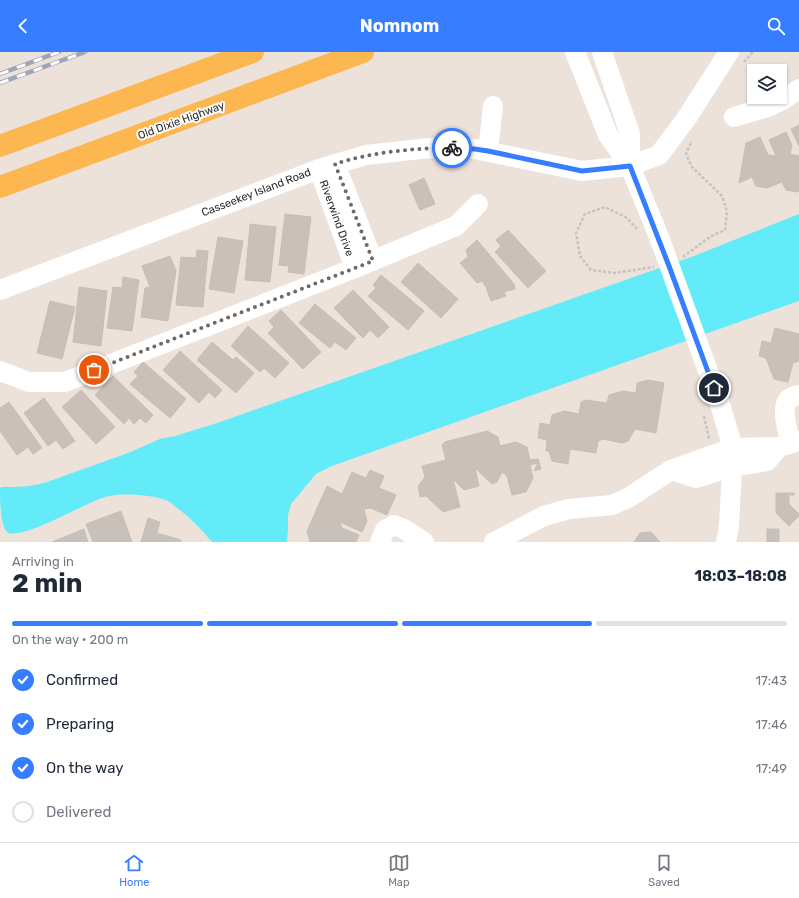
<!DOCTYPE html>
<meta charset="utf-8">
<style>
body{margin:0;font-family:Rubik,sans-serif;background:#f6f6f7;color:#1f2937;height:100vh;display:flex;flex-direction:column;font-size:15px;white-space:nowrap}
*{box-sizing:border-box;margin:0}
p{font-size:13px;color:#747a83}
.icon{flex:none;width:22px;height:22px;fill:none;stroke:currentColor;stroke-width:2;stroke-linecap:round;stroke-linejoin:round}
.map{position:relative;height:490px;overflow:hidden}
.panel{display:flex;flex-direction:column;background:#fff;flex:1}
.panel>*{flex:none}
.fabs{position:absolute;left:747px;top:12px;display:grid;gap:8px}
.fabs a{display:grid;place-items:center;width:40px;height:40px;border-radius:0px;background:#fff;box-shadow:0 1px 3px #0004;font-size:20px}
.pin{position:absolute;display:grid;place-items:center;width:34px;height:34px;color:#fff;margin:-17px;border:2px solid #fff;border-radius:50%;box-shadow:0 1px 4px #0007}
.courier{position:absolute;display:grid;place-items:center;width:40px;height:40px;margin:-20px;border:3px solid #367eff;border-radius:50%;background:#fff;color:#222;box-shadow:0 1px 5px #0007}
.headline em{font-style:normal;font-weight:700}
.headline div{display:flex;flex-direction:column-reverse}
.headline{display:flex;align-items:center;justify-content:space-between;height:68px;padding:0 12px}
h1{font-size:26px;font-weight:700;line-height:30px}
.bar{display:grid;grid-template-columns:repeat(4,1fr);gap:6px 4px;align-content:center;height:48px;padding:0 12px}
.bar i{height:5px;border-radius:3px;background:#e0e1e3}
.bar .selected{background:#367eff}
.bar p{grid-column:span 4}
ol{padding:0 12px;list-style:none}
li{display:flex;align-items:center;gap:12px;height:44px}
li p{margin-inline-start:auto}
li .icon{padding:4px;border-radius:50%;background:#367eff;color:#fff;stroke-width:4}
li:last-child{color:#747a83}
li i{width:22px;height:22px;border:2px solid #e0e1e3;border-radius:50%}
header{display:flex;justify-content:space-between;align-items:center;height:52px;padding:0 12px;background:#367eff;color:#fff;font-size:18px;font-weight:700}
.tabs{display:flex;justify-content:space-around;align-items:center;height:56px;border-top:1px solid #e0e1e3;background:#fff;font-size:11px;color:#747a83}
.tabs a{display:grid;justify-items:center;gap:2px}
.tabs .selected{color:#367eff}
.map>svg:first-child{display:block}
</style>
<header><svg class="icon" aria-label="back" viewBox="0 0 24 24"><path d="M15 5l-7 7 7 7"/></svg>Nomnom<svg class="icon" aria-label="search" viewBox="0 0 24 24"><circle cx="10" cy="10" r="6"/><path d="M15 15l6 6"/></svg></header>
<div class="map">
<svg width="799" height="490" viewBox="0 0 799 490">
<rect width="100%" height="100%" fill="#ede2da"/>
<path fill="#64ebf9" d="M799 162V249L332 414 316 422 291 452 288 463V476L287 490H212C201 477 191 466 177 456 174 454 171 450 168 449 155 443 124 441 110 444 89 447 23 490 7 480 0 473 0 446 0 436L2 435C17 435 30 435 44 431L128 401 160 387 175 384 217 371 694 204Z"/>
<g fill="#c8c0b9" stroke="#c9beb4">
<polygon points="799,73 799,94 791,77"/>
<polygon points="786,80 792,93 790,102 799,104 799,139 797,140 786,138 782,130 767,136 756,134 752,125 739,131 746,91 760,85 768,103 776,104 769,88"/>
<polygon points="424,126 435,152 420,158 409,133"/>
<polygon points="285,162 311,165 304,222 288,220 289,214 279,213"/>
<polygon points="250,172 276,175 270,230 245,228"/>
<polygon points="508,178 546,219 528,236 495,200 501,194 496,188"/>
<polygon points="218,185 243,189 234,241 209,237"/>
<polygon points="477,188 514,232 515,237 504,240 506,244 491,249 486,235 482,229 477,231 460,211 468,205 466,198"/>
<polygon points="197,198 208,199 203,255 176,253 181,205 196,206"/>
<polygon points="170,204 176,219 168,269 141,265 145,236 150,235 142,214"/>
<polygon points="418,211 458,247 441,266 401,230"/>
<polygon points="381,223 424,259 408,278 368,244 376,236 373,233"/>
<polygon points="123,225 139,228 132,279 107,276 113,235 122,236"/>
<polygon points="79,235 107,239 101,294 73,290"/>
<polygon points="353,238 389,275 378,286 370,278 363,286 334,256"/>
<polygon points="50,249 75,255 62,307 37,301"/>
<polygon points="315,252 356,286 346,298 335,290 330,296 299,271"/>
<polygon points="281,258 321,300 303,317 268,281 274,275 269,269"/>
<polygon points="248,274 289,311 275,326 264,316 260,320 231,294"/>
<polygon points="775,276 799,282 799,309 793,311 788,330 774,327 766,306 759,304 762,289 771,291"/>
<polygon points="212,290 233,308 236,305 254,321 236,341 197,308"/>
<polygon points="180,299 222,338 215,346 209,340 199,351 163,318"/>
<polygon points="143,310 186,347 170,366 130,332 138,324 134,320"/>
<polygon points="113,324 153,363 146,371 140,366 134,372 129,366 124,372 95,343"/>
<polygon points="648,328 664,331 656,381 635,377 628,389 622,391 603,387 598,389 596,401 570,397 568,412 552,409 549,399 546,399 547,388 538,386 540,371 550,373 552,363 564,359 579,362 581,350 586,348 607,351 609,343 623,339 636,341 637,331"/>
<polygon points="81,338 115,375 96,392 62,355"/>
<polygon points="44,346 75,389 63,397 56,388 48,394 24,361"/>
<polygon points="9,350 42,396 33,402 28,395 17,403 0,379 0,356"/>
<polygon points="487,379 498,385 500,394 516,390 527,395 530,408 538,407 541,417 534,419 538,411 530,413 533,426 526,440 512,443 507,424 502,420 497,430 492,432 475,416 479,434 464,438 453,427 460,455 443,460 426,444 420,445 418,434 425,425 422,414 446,408 442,393 445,390"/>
<polygon points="370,418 384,424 379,436 396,443 387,463 370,456 364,457 367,469 362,480 340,470 342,476 359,483 356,490 310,490 307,479 327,434 342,442 352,420 366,426"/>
<polygon points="776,441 794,441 794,443 789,443 789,452 799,462 799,464 789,474 776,461"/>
<polygon points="121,459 132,490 93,490 86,472"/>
<polygon points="148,466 160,470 157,481 181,488 180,490 141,490"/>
<polygon points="84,477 88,490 52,490"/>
<rect x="767" y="477" width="12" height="13"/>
<polygon points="651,480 660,490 634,490 640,481"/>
</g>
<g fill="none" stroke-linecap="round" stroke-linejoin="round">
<g stroke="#c3c3c3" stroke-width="2.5" stroke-dasharray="3 2" stroke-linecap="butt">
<polyline points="744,10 753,0"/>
<polyline points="637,177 627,166 605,155 585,162 576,181 580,204 591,218 614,221 654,215"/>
<polyline points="683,205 711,184 725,178 727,159 722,144 692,115 686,102 692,89"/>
<polyline points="704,364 709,387"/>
</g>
<g stroke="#fff" stroke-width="20">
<polyline points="575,0 608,83 630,114 659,185 719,349 733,396 729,474 726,490"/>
<polyline points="602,0 630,82 630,114"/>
<polyline points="734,65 768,55 784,47 799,37"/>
<polyline points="488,99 493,54"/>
<polyline points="335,112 373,209"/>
<polyline points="319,117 355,216"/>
<polyline points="0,238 319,117 366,103 429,96 475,97 582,119 630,114 659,103 686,67 729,0"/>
<polyline points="0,319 29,330 65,330 355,216 456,174 478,152"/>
<path d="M791 391C788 381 781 357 788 348 790 345 795 344 799 343"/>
<polyline points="671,418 696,426 732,415 767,409 779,395"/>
<polyline points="380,490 385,478 394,473 404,477 424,490"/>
<polyline points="494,490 544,464 569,457 612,453 628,446 671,418 733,396 779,395 799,389"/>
</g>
<g stroke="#fdb750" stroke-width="22">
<polyline points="0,94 253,0"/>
<polyline points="0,135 363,0"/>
</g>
<defs>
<g id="rail">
<polyline points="0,22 59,0"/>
<polyline points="0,31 85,0"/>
</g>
</defs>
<use href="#rail" stroke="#9da5b6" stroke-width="4.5"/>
<use href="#rail" stroke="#fff" stroke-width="3" stroke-dasharray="9" stroke-linecap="butt"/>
</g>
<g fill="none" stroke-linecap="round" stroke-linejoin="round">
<path stroke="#6e6a68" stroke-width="4" stroke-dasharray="0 7.2" d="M94 318 373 209 335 112C372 100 413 96 452 96"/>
<polyline stroke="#367eff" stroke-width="5" points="452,96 475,97 488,99 582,119 630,114 669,214 714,336"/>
</g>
<g text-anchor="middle" stroke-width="4" stroke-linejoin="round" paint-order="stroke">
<g font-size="11" fill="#2a2a2a" stroke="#fff">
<text transform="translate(181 68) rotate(-20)" y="4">Old Dixie Highway</text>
<text transform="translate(256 140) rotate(-21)" y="4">Casseekey Island Road</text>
<text transform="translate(337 166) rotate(70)" y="4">Riverwind Drive</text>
</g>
</g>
</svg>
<div class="fabs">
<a><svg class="icon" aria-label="layers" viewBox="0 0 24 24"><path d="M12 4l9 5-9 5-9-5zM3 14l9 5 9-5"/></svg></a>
</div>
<div class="pin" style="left:94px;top:318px;background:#ea580c"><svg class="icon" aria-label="bag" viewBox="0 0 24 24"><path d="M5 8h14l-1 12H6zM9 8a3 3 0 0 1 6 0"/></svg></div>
<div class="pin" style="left:714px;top:336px;background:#1f2937"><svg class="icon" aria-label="home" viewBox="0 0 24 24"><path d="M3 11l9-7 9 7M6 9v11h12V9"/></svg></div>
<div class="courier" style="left:452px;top:96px"><svg class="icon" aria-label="bike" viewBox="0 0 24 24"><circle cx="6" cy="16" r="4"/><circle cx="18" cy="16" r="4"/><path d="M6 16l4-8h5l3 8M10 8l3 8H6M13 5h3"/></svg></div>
</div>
<section class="panel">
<div class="headline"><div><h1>2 min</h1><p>Arriving in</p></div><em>18:03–18:08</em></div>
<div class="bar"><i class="selected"></i><i class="selected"></i><i class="selected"></i><i></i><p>On the way · 200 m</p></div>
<ol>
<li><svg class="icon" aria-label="check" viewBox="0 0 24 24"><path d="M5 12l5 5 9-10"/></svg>Confirmed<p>17:43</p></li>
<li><svg class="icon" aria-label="check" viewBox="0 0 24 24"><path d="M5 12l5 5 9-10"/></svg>Preparing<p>17:46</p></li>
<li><svg class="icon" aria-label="check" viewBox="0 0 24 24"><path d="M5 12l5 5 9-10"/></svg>On the way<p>17:49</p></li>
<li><i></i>Delivered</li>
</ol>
</section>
<nav class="tabs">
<a class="selected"><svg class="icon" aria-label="home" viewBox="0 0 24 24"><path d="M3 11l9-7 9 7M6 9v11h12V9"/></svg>Home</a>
<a><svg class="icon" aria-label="map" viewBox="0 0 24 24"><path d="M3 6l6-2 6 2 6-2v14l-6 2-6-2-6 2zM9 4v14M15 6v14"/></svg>Map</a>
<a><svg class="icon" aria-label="saved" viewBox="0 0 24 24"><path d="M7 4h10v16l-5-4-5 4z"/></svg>Saved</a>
</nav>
